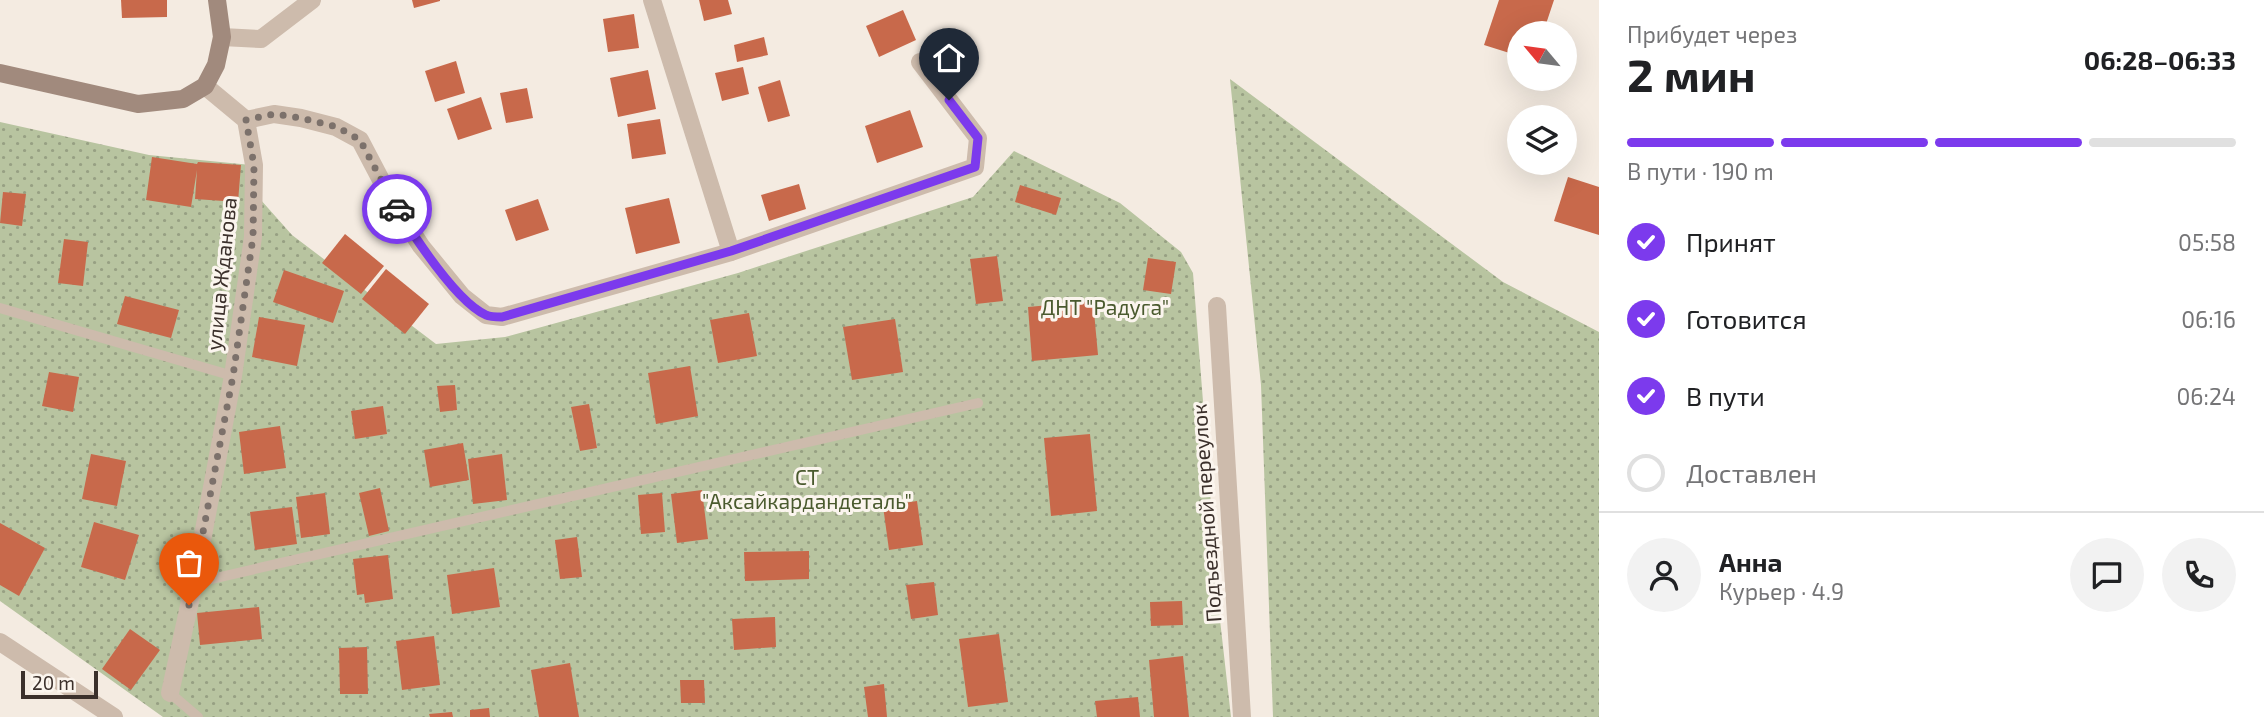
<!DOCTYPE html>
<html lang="ru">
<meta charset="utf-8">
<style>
body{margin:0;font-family:"Exo 2",sans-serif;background:#f2f2f2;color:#202124;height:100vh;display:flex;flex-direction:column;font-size:26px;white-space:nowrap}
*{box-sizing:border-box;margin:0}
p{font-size:23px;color:#757577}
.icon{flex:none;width:38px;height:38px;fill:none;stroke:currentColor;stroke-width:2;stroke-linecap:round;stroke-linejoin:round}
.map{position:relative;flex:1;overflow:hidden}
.side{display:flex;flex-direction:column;background:#fff;width:665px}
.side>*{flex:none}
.needle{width:46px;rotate:299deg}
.tools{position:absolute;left:1507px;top:21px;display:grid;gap:14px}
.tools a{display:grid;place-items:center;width:70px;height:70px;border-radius:50%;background:#fff;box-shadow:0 7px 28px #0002;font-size:35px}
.scale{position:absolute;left:21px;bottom:18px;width:77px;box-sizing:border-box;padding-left:7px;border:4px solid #3b302b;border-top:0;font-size:19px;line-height:24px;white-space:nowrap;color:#3b302b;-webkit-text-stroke:5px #fbf5ee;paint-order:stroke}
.pin{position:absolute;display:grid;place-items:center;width:60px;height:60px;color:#fff;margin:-72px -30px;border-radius:50% 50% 50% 0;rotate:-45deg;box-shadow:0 0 7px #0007}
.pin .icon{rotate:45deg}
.courier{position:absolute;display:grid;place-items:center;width:70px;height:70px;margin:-35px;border:5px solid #7c3aed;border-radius:50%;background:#fff;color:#222;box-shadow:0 2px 9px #0007}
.head em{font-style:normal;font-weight:700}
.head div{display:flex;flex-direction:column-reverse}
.head{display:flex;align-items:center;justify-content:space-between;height:119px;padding:0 28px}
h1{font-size:46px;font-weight:700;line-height:52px}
.bar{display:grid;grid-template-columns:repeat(4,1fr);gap:10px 7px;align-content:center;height:84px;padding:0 28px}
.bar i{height:9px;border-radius:5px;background:#e0e0e0}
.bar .active{background:#7c3aed}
.bar p{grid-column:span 4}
.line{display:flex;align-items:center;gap:18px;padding:0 28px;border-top:2px solid #e0e0e0}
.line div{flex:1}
.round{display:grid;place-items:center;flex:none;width:74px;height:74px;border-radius:37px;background:#f2f2f2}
ol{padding:0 28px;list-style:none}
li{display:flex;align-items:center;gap:21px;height:77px}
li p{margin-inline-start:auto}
li .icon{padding:7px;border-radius:50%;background:#7c3aed;color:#fff;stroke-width:4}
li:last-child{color:#757577}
li i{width:38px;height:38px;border:4px solid #e0e0e0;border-radius:50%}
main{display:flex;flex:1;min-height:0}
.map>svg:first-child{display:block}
</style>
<main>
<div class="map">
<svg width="1599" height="717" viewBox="0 0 1599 717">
<defs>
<pattern id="grass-dots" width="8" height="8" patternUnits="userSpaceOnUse" patternTransform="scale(1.75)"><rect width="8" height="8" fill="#b8c4a0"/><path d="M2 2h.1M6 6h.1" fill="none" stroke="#97a083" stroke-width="1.8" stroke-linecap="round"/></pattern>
</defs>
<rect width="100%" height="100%" fill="#f4ebe1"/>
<g fill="url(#grass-dots)">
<polygon points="1230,79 1503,282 1599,332 1599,717 1273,717 1261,385"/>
<polygon points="0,122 149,155 260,166 260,199 292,235 436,344 505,337 738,273 973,197 1014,151 1120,203 1181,252 1193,273 1220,620 1231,717 163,717 0,601"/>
</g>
<g fill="#c8694b">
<polygon points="121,0 167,0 167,17 122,18"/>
<polygon points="412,0 440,0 440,1 414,8"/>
<polygon points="699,0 728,0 732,14 704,21"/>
<polygon points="1499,0 1554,0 1543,33 1519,33 1519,56 1484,45"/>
<polygon points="903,10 916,40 879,57 866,26"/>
<polygon points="634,14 639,48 608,52 603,19"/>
<polygon points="764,37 768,55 737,62 734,45"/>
<polygon points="456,61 465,93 435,102 425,71"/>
<polygon points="743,67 749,94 722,101 715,73"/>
<polygon points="648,70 656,109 618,117 610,78"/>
<polygon points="780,80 790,116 768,122 758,87"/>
<polygon points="527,88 533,118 506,123 500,93"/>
<polygon points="481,97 492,129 458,140 447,109"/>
<polygon points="910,110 923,147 877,163 865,126"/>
<polygon points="660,119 666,154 632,159 627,124"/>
<polygon points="152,157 197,164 198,162 241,165 238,202 195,199 197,170 191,207 146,200"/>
<polygon points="1568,177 1599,187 1599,235 1554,221"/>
<polygon points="799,184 806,209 769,221 761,195"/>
<polygon points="1020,185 1061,198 1056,215 1015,202"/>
<polygon points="3,192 26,194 22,226 0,223"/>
<polygon points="669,198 680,243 636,254 625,208"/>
<polygon points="538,199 549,230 516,241 505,210"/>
<polygon points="345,234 384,266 361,294 322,263"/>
<polygon points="64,239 88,242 83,286 58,283"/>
<polygon points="997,256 1003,301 976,304 970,259"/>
<polygon points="1148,258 1176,262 1171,294 1143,290"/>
<polygon points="386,269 429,304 405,334 362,299"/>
<polygon points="284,270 344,291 333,323 273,302"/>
<polygon points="125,296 179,310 171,338 117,324"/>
<polygon points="1093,301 1098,355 1032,361 1028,307"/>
<polygon points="749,313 757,356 718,363 710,320"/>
<polygon points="259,317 305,325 297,366 252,357"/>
<polygon points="895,319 903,372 852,380 843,327"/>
<polygon points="690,366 698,416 656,424 648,373"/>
<polygon points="49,372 79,377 73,412 42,406"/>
<polygon points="455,385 457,410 440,412 437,386"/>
<polygon points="589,404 597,448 580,451 571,407"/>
<polygon points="383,406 387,434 355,439 351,411"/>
<polygon points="280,426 286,468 244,474 239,432"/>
<polygon points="1090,434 1097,511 1051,516 1044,438"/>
<polygon points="463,443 469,480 430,487 424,450"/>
<polygon points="91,454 126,461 117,506 82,499"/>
<polygon points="502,454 507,500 473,504 468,459"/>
<polygon points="380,488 389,531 369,536 359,493"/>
<polygon points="702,490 708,539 677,543 671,494"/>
<polygon points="325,493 330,534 301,538 296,497"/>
<polygon points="662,493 665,532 641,534 638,495"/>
<polygon points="917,501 923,545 889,550 883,506"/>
<polygon points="292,507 297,544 255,550 250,512"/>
<polygon points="94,522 139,535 125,580 81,567"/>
<polygon points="0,523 45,548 19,596 0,585"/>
<polygon points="577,537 582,577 560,579 555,540"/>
<polygon points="809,551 809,579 745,581 744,552"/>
<polygon points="388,555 393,599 365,603 364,594 357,595 353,559"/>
<polygon points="494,568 500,607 452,614 447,575"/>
<polygon points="934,582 938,615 911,619 906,585"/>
<polygon points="1182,601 1183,625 1151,626 1150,602"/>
<polygon points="259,607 262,639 200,645 197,613"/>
<polygon points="775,617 776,647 734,650 732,619"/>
<polygon points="130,629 160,650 131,690 102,669"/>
<polygon points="999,634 1008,702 968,707 959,639"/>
<polygon points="434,636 440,685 402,690 396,641"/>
<polygon points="367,647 368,694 340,694 339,648"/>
<polygon points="1183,656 1189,717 1154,717 1149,660"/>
<polygon points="570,663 579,717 539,717 531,670"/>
<polygon points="680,680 704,680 705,703 681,703"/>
<polygon points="884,684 887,717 868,717 864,687"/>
<polygon points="1138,697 1140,717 1097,717 1095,701"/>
<polygon points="489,708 490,717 470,717 470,710"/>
<polygon points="452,712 453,717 430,717 429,714"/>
</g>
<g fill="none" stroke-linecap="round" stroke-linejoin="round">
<g stroke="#cdbbac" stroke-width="10">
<polyline points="0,308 233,376"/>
<polyline points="194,583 978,403"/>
<polyline points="170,693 198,717"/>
</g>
<g stroke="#cdbbac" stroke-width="18">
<polyline points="652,0 731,252"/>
<polyline points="222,37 261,39 312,0"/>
<polyline points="246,120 274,114 301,118 336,127 360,140 392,201 421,246 462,296 486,315 502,317 731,252 975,167 978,138 920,62"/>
<polyline points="1217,306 1242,717"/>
<polyline points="0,642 114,717"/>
<polyline points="170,693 194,583 233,376 253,237 254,165 246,120 205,86"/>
</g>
<polyline stroke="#a18a7d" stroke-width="18" points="0,73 138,104 183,99 205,86 216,65 222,37 217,0"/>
</g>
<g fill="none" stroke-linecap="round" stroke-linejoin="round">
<polyline stroke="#7c716b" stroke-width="7" stroke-dasharray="0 12.6" points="189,605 233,376 253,237 254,165 246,120 274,114 301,118 337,127 360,140 397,209"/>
<path stroke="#7c3aed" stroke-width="9" d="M397 209C414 236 457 302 486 315 490 317 498 317 502 317L731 251 975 167 978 138 949 100"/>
</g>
<g text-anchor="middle" stroke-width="6" stroke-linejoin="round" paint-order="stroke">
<g font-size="21" fill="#3b302b" stroke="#fbf5ee">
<text transform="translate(222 274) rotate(-84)" y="7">улица Жданова</text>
<text transform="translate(1207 513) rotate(-94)" y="7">Подъездной переулок</text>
</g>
<g font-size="21" fill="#4a5a2e" stroke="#fbf5ee">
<text x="1105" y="315">ДНТ "Радуга"</text>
<text x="807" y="485">СТ<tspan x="807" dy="24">"Аксайкардандеталь"</tspan></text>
</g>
</g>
</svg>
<div class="tools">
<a><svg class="needle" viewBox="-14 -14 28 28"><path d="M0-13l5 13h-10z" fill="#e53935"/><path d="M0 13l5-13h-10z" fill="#757577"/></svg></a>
<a><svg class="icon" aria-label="layers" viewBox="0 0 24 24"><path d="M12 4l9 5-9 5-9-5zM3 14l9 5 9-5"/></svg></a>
</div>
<div class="scale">20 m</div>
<div class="pin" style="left:189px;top:605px;background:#ea580c"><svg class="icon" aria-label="bag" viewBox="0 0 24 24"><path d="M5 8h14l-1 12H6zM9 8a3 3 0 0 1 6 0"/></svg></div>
<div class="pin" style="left:949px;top:100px;background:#1f2937"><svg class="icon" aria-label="home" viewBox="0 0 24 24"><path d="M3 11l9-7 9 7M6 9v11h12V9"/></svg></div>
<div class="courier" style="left:397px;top:209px"><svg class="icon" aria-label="car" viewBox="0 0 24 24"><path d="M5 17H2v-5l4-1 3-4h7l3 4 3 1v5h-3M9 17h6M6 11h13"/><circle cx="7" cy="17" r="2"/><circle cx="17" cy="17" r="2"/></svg></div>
</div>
<section class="side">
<div class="head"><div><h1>2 мин</h1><p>Прибудет через</p></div><em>06:28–06:33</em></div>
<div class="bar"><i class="active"></i><i class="active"></i><i class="active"></i><i></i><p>В пути · 190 m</p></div>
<ol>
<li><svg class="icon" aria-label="check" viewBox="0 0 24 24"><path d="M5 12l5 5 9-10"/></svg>Принят<p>05:58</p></li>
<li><svg class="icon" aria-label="check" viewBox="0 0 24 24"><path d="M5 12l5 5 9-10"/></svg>Готовится<p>06:16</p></li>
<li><svg class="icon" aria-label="check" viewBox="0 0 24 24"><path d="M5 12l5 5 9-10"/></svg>В пути<p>06:24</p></li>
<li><i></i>Доставлен</li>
</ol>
<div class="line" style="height:126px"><a class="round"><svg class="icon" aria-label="person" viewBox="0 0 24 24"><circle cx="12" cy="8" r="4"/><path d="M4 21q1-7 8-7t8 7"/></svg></a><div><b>Анна</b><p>Курьер · 4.9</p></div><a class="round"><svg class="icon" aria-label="chat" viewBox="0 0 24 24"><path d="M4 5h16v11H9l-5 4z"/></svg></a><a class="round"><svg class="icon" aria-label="phone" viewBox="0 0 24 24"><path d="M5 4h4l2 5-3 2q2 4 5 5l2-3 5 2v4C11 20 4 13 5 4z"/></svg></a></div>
</section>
</main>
